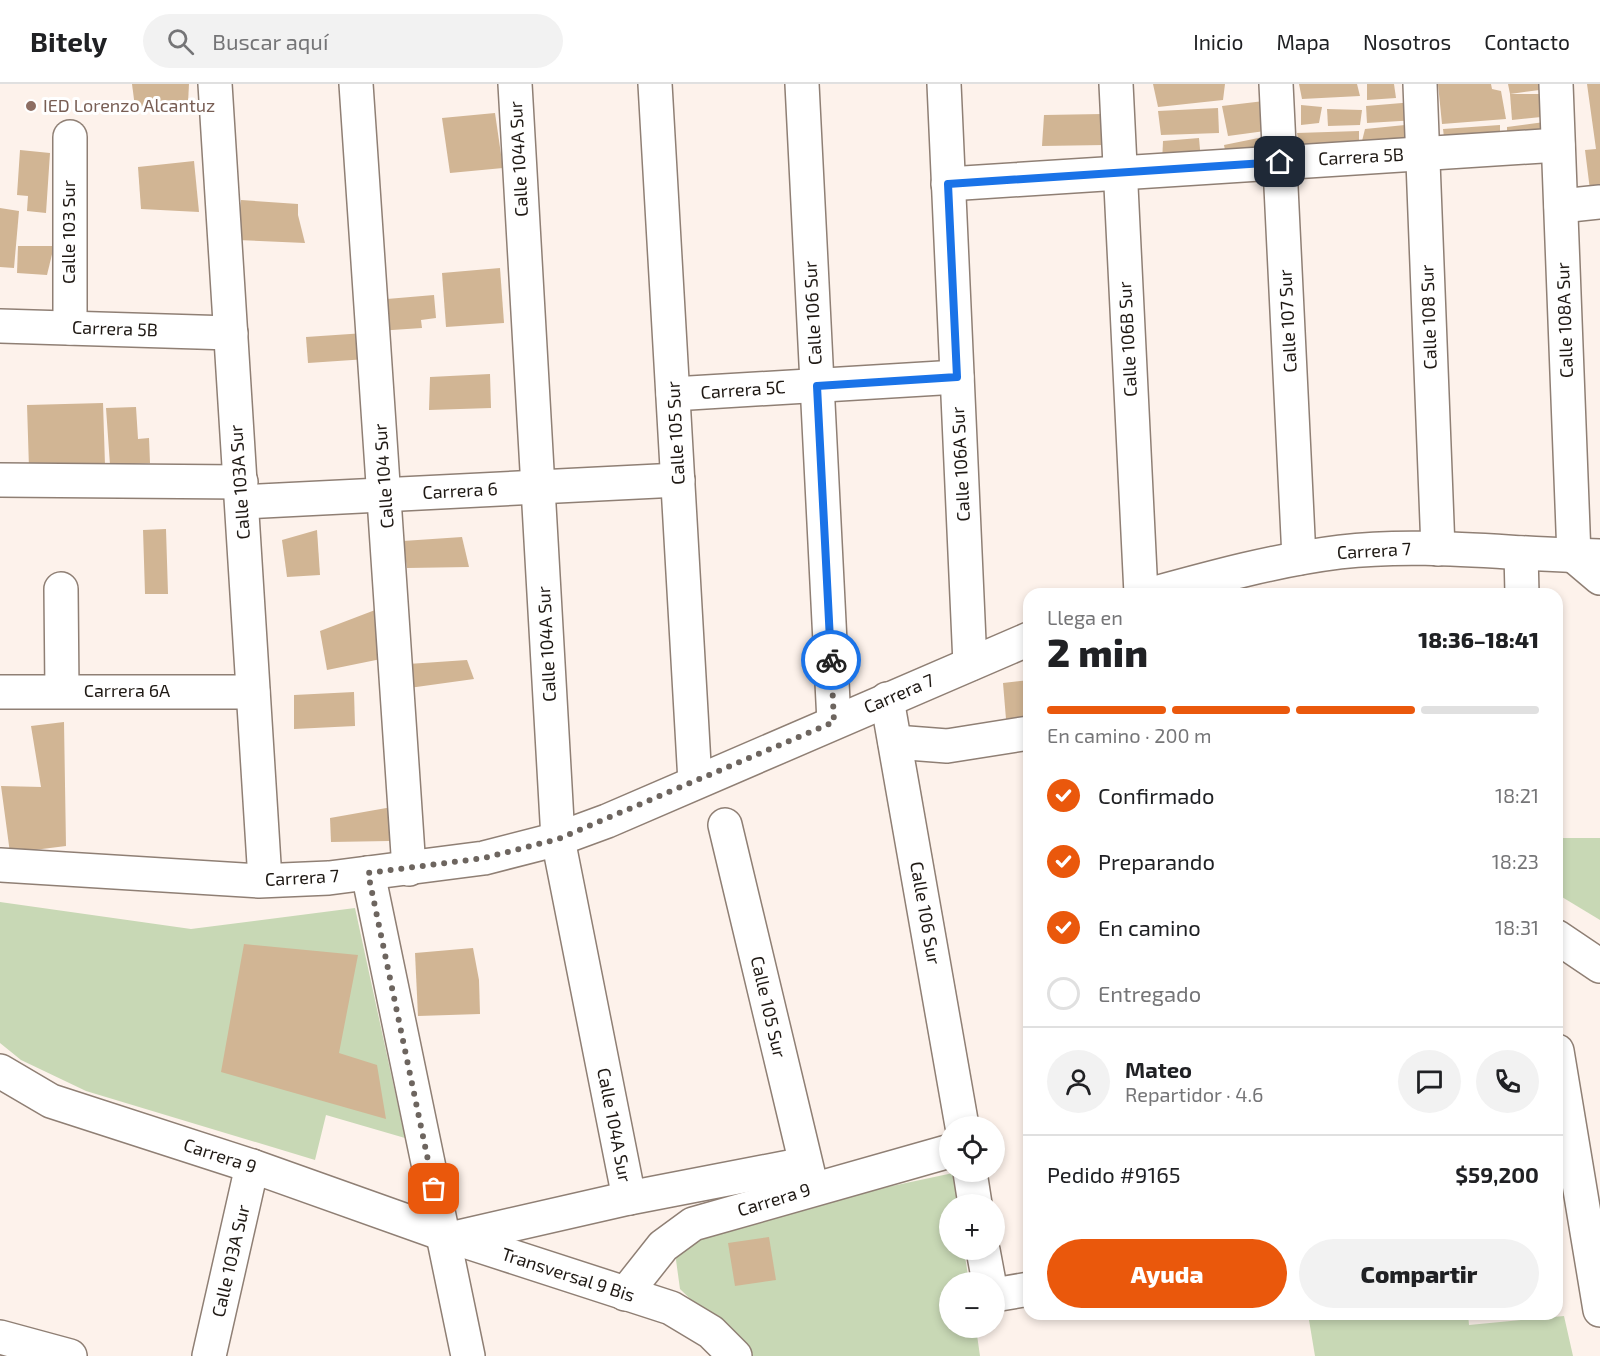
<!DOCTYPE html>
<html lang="es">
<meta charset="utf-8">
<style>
body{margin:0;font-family:"Exo 2",sans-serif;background:#f2f2f2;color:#202124;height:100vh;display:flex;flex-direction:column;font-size:22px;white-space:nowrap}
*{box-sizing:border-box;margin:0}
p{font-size:20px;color:#757577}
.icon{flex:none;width:33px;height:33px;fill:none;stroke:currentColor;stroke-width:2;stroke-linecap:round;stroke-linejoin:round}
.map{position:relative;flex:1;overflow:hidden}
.details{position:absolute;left:1023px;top:504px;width:540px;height:732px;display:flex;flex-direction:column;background:#fff;border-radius:18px;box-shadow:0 3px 9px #0003}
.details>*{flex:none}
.fabs{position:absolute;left:939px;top:1032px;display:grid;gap:12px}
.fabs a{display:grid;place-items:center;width:66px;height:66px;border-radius:50%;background:#fff;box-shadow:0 3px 9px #0003;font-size:30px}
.pin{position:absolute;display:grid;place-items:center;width:51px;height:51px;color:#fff;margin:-26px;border-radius:12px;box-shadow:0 3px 9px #0006}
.courier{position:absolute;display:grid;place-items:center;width:60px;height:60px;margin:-30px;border:4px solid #1a73e8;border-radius:50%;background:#fff;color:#222;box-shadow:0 2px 8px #0007}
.headline em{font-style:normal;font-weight:800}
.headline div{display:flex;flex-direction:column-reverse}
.headline{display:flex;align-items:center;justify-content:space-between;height:102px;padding:0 24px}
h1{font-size:39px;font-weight:800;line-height:45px}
.bar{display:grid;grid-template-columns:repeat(4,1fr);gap:9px 6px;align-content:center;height:72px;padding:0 24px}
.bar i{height:8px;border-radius:4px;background:#e0e0e0}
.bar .current{background:#ea580c}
.bar p{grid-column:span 4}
.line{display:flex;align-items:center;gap:15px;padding:0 24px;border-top:2px solid #e0e0e0}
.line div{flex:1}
.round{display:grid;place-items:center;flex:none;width:63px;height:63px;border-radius:32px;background:#f2f2f2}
ol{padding:0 24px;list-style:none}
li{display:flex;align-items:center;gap:18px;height:66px}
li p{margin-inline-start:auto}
li .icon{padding:6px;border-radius:50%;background:#ea580c;color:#fff;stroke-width:4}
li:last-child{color:#757577}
li i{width:33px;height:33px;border:3px solid #e0e0e0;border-radius:50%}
.button{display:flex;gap:12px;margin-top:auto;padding:12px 24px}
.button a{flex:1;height:69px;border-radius:36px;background:#ea580c;color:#fff;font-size:24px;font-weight:800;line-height:69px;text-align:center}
.button a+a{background:#f2f2f2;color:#202124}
header{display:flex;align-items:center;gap:36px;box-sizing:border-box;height:84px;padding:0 30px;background:#fff;border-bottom:2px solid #e0e0e0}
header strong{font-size:28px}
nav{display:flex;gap:33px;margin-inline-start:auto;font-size:21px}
.search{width:420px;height:54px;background:#f2f2f2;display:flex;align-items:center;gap:15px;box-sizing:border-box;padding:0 21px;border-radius:33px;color:#757577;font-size:22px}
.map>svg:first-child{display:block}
</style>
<header>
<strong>Bitely</strong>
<div class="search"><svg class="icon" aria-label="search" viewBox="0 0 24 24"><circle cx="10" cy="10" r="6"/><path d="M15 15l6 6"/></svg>Buscar aquí</div>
<nav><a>Inicio</a><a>Mapa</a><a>Nosotros</a><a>Contacto</a></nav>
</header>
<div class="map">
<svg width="1600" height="1272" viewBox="0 0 1600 1272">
<rect width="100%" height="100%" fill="#fdf2eb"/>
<g fill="#c8d8b5">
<polygon points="1557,754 1600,754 1600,836 1557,810"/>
<polygon points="0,818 191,845 355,824 405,1054 326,1031 315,1076 86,1007 21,976 0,959"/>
<polygon points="953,1089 958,1120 950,1120 950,1166 964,1166 969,1198 950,1198 950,1244 976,1244 980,1272 749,1272 680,1205 676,1176 678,1161 718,1139"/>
<polygon points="1308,1230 1468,1230 1469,1241 1564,1232 1573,1272 1315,1272"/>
</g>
<g fill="#d1b594">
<polygon points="132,0 189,0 188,19 135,23"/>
<polygon points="1153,0 1225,0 1223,16 1158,23"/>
<polygon points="1299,0 1357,0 1360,12 1302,15"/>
<polygon points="1367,0 1394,0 1396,14 1367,16"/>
<polygon points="1438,0 1491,0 1492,5 1501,7 1506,35 1442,40"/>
<polygon points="1508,0 1548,0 1547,5 1510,10"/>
<polygon points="1587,0 1600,0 1600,112 1591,114 1585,66 1596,65"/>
<polygon points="1510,10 1549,10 1551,32 1512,36"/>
<polygon points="1264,17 1265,47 1228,52 1222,22"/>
<polygon points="1414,18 1417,36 1367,39 1366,22"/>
<polygon points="1301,21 1322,23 1319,39 1301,41"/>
<polygon points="1218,24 1219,49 1161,51 1158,27"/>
<polygon points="1327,25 1362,26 1360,41 1328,42"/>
<polygon points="495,29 503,84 450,89 442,34"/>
<polygon points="1102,30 1105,61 1042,62 1044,31"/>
<polygon points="1552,37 1552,54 1507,58 1507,43"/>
<polygon points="1415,40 1418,64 1359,69 1365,45"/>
<polygon points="1500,41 1500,59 1445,62 1443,45"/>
<polygon points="1359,47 1359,69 1300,70 1297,49"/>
<polygon points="1273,51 1273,74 1227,76 1224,61"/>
<polygon points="1199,54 1201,77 1162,80 1163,57"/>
<polygon points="20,66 50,69 46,129 27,127 28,112 17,111"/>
<polygon points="194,77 199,128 141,125 138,83"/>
<polygon points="241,116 298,120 298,131 305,159 237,156"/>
<polygon points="0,124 19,127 14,184 0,183"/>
<polygon points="18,162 54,162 47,191 17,189"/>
<polygon points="500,184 504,239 446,243 442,189"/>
<polygon points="434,211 436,234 421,236 422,244 377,247 375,216"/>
<polygon points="365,249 367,275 308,279 306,253"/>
<polygon points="490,290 491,324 429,326 430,293"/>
<polygon points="103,319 105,381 29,384 27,321"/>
<polygon points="136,323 138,355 149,354 150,379 110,381 106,324"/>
<polygon points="166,445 168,510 145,510 143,446"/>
<polygon points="317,446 320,491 287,493 282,456"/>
<polygon points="462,453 469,483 407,484 403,457"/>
<polygon points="383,523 381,575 327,586 320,547"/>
<polygon points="467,576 474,595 409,604 408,580"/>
<polygon points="1029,596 1029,633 1006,635 1003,599"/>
<polygon points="354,608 355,642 294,645 294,611"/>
<polygon points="64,638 66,762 10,769 1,702 41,703 31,642"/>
<polygon points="392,723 389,757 331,758 330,734"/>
<polygon points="244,860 358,871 339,969 377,981 386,1035 221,988"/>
<polygon points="473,864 479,896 480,930 418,932 415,869"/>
<polygon points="769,1153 776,1196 735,1202 728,1159"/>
</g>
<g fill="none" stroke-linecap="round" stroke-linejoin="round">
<defs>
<g id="minor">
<polyline points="215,0 265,796"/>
<polyline points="356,0 409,785"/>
<polyline points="515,0 558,755 629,1114"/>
<polyline points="655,0 695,698"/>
<polyline points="802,0 834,638"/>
<polyline points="944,0 970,580"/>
<polyline points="1276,0 1299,474"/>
<polyline points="1420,0 1438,465"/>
<polyline points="1556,0 1574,472 1600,494"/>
<polyline points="70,53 70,244"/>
<polyline points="948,100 1558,61"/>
<polyline points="1561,122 1600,118"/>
<polyline points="0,242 231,249"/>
<polyline points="673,310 957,293"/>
<polyline points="0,396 241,398"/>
<polyline points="242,418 678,396"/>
<polyline points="1521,469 1522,510"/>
<polyline points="61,505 62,607"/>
<polyline points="0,608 253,608"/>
<polyline points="887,615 962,1042"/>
<polyline points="895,658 947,662 1029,649"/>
<polyline points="725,741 812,1105"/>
<polyline points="368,789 468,1272"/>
<polyline points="1557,853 1600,882"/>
<polyline points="1557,967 1600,1226"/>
<polyline points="970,1088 975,1120"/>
<polyline points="454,1154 629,1114 805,1080"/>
<polyline points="983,1166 989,1198"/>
<polyline points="625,1210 663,1162 693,1140 950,1067"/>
<polyline points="994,1211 1029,1205"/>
<polyline points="0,1253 70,1272"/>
<polyline points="209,1272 252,1082"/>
</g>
<g id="tertiary">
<polyline points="1116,0 1141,510"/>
<path d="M1152 510C1214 493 1276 476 1340 468 1426 458 1514 471 1600 472"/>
<polyline points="0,781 259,797 329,794 484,774 558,755 607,737 1029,555"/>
<polyline points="0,987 51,1017 252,1082 443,1150 671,1224 711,1248 735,1272"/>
</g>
</defs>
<use href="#minor" stroke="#8f7f74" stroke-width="36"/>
<use href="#tertiary" stroke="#8f7f74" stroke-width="36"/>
<use href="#minor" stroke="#fff" stroke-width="33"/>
<use href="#tertiary" stroke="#fff" stroke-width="33"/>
</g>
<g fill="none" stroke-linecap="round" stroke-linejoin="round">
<polyline stroke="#6d655f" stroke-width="6" stroke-dasharray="0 10.8" points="434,1105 368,789 484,774 558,755 834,638 831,576"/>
<polyline stroke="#1a73e8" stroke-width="8" points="831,576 817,302 957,293 948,100 1280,78"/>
</g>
<circle fill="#8d6e63" stroke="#fff" stroke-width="2" cx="31" cy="22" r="6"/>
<g text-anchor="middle" stroke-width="6" stroke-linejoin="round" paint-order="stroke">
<g font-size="18" fill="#785e54" stroke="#fff" text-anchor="start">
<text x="43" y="28">IED Lorenzo Alcantuz</text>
</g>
<g font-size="18" fill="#1f1914" stroke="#fff">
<text transform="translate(1361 73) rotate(-3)" y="6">Carrera 5B</text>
<text transform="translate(519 75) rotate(-93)" y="6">Calle 104A Sur</text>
<text transform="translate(69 148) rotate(-90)" y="6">Calle 103 Sur</text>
<text transform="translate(813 229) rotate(-93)" y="6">Calle 106 Sur</text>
<text transform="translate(1429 233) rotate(-92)" y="6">Calle 108 Sur</text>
<text transform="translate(1565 236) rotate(-92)" y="6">Calle 108A Sur</text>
<text transform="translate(1288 237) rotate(-93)" y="6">Calle 107 Sur</text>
<text transform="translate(115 245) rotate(2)" y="6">Carrera 5B</text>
<text transform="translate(1128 255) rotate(-93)" y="6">Calle 106B Sur</text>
<text transform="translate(743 306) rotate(-4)" y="6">Carrera 5C</text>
<text transform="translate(676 349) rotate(-93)" y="6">Calle 105 Sur</text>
<text transform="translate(961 380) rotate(-93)" y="6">Calle 106A Sur</text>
<text transform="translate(384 392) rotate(-94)" y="6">Calle 104 Sur</text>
<text transform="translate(240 398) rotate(-94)" y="6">Calle 103A Sur</text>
<text transform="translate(460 407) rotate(-3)" y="6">Carrera 6</text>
<text transform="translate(1374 467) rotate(-3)" y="6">Carrera 7</text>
<text transform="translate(547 560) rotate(-93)" y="6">Calle 104A Sur</text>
<text x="127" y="613">Carrera 6A</text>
<text transform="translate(899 610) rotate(-23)" y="6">Carrera 7</text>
<text transform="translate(302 794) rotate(-3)" y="6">Carrera 7</text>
<text transform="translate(925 829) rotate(80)" y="6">Calle 106 Sur</text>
<text transform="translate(768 923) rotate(77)" y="6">Calle 105 Sur</text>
<text transform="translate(614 1041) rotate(79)" y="6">Calle 104A Sur</text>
<text transform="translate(220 1072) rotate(18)" y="6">Carrera 9</text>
<text transform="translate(774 1116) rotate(-17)" y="6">Carrera 9</text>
<text transform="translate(231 1177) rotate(-77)" y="6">Calle 103A Sur</text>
<text transform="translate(568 1191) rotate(18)" y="6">Transversal 9 Bis</text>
</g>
</g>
</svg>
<div class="fabs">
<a><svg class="icon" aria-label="locate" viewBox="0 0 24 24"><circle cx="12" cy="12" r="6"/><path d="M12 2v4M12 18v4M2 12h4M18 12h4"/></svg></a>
<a>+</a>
<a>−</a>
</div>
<div class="pin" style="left:434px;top:1105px;background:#ea580c"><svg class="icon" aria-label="bag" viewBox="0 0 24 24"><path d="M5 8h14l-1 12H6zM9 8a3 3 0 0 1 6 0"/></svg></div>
<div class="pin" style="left:1280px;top:78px;background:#1f2937"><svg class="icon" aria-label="home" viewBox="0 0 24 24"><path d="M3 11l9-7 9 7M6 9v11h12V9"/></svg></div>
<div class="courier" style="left:831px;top:576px"><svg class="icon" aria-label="bike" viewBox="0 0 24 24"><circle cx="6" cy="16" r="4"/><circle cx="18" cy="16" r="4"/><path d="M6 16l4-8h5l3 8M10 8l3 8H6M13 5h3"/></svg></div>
<section class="details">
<div class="headline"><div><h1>2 min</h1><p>Llega en</p></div><em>18:36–18:41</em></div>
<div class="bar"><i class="current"></i><i class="current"></i><i class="current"></i><i></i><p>En camino · 200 m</p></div>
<ol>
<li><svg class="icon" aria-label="check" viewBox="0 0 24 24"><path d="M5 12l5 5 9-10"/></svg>Confirmado<p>18:21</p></li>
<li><svg class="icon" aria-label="check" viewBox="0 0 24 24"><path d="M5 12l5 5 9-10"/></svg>Preparando<p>18:23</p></li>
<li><svg class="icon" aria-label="check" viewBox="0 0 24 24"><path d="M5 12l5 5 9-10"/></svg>En camino<p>18:31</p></li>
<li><i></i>Entregado</li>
</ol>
<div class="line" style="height:108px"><a class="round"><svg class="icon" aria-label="person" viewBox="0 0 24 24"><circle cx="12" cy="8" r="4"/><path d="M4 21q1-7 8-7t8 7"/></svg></a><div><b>Mateo</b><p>Repartidor · 4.6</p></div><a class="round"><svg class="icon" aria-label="chat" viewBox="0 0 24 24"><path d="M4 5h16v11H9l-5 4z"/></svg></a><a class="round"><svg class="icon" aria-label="phone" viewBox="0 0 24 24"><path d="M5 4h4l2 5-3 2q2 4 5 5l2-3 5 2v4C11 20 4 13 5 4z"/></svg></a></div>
<div class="line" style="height:78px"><div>Pedido #9165</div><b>$59,200</b></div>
<div class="button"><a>Ayuda</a><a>Compartir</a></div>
</section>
</div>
